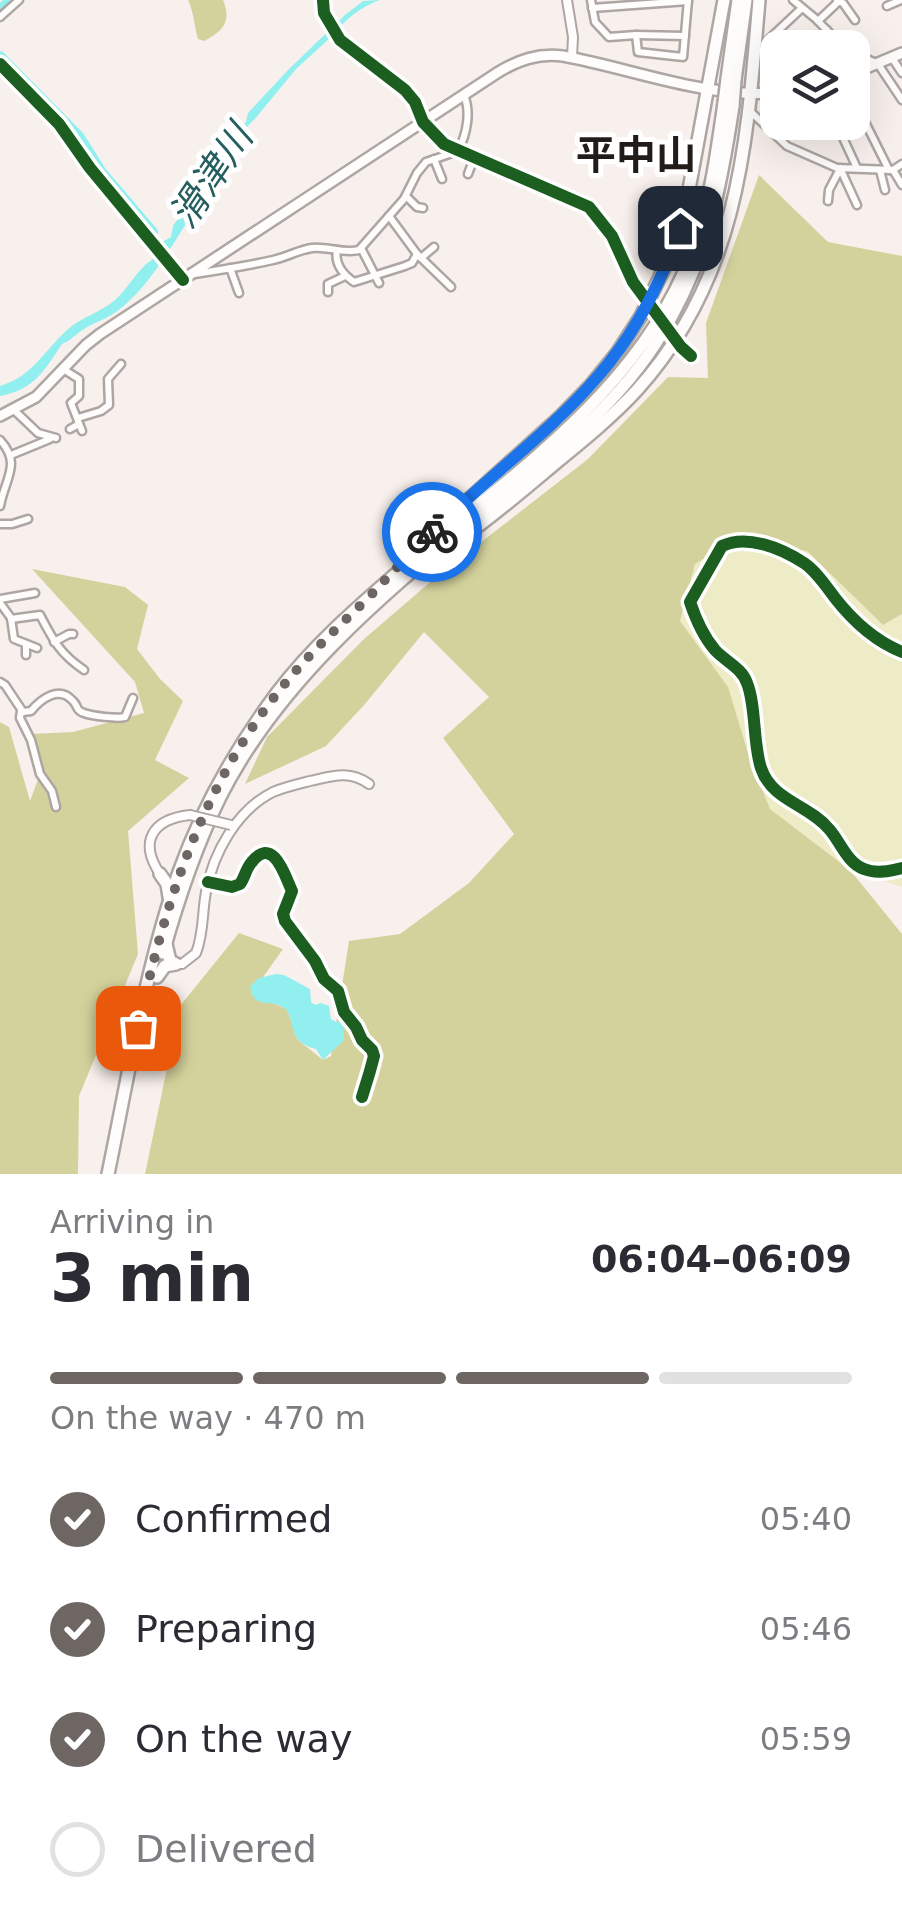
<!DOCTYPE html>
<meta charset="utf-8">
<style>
body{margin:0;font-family:"DejaVu Sans","Noto Sans JP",sans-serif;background:#f7f7f7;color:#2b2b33;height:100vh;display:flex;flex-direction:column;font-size:38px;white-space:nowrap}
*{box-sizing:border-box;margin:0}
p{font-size:32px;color:#7c7c81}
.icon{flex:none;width:55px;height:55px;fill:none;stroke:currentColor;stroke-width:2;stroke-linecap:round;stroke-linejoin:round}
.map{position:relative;height:1174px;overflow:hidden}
.side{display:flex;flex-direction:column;background:#fff;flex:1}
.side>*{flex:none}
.buttons{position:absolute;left:760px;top:30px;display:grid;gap:20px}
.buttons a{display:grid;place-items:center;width:110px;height:110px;border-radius:20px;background:#fff;box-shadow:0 10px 40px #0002;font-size:50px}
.pin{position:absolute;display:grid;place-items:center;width:85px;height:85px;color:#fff;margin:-42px;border-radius:20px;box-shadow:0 5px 15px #0006}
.courier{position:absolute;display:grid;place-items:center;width:100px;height:100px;margin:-50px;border:8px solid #1a73e8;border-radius:50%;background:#fff;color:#222;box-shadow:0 2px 12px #0007}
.head em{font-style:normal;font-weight:800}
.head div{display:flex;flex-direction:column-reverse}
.head{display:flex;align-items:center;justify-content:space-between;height:170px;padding:0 50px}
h1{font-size:65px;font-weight:800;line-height:75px}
.bar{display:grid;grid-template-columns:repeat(4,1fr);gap:15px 10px;align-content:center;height:120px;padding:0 50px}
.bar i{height:12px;border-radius:8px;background:#e1e1e2}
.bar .selected{background:#6d6662}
.bar p{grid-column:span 4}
ol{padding:0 50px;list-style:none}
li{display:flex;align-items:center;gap:30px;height:110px}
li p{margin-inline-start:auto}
li .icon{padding:10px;border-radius:50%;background:#6d6662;color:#fff;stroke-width:4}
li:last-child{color:#7c7c81}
li i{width:55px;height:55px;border:5px solid #e1e1e2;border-radius:50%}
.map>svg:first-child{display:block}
</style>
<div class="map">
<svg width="902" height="1174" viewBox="0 0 902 1174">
<rect width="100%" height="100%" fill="#f8f0ec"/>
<polygon fill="#eeecc7" points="735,530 807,551 883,625 902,614 902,887 850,870 770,809 748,753 680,621 695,564"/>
<g fill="#d4d29c">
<path d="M188 0H223C232 22 223 31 204 41L198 39C194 25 194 13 188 0Z"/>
<polygon points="759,175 828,242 902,256 902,614 883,625 807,551 731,542 695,564 680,621 728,687 748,753 770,809 850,870 902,934 902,1174 145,1174 180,1006 239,933 283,949 251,994 287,1009 298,1040 323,1060 331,1056 349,941 400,934 469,883 514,834 443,738 489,697 424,632 365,704 326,746 245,784 267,737 364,639 435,578 588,459 668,377 708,378 706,323"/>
<polygon points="32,569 125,587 148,605 137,649 160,679 183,701 155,760 189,778 128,831 138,954 79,1096 78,1174 0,1174 0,722 9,727 30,801 40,774 29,734 73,732 144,713 135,682"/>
</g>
<g fill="#91eff0">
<path d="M380 0C360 7 346 19 332 36L341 49 330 38 296 69 254 120C240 130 238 151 222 159L225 162C218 163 210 177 210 185 185 223 153 286 116 312 105 320 92 323 81 331 74 336 70 341 62 344 45 370 34 390 0 396V386C32 377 44 351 67 330 81 317 100 313 115 300 128 289 139 267 152 260L160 243 171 237 173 226 239 127 246 122 248 113 288 70 345 15 363 1Z"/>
<path d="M276 974 284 975 310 989 311 1002 315 1005 321 1003 329 1006 331 1019 336 1022H343L344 1040 323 1060 316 1049C282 1041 299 1014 281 1006 267 999 254 1010 250 986L259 978Z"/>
</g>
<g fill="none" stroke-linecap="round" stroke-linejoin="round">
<g stroke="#91eff0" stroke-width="10">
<polyline points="0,10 10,0"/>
<polyline points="0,56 79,136 101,171 153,232"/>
</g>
<defs>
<g id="minor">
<polyline points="323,0 324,13 340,40 405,90 415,102 423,122 444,144 589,207 612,236 633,282 644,299"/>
<polyline points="591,0 595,22 609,37 636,35 638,52 683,57 688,0"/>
<polyline points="793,0 816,19 844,48"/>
<polyline points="837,1 843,3 855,20"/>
<polyline points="887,6 901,0"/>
<polyline points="592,8 688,1"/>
<polyline points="0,17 19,0"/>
<polyline points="818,21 837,3 837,0"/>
<polyline points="636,35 685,36"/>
<polyline points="768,40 802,8"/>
<polyline points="808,48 827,30"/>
<polyline points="852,52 878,64 902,100"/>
<polyline points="892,58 902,73"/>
<polyline points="0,64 59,124 90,168 183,280"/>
<polyline points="774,93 778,75"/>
<polyline points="852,94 864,113 862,116 889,170"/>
<polyline points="751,112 787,146 837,168 893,170 902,164"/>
<polyline points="840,122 839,129 857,168"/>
<polyline points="434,159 442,179"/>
<polyline points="840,168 857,205"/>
<polyline points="880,170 885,190"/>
<polyline points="893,170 902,185"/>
<polyline points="468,174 474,158"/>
<polyline points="406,196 417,207 423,208"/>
<polyline points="828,201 829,190 840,169"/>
<polyline points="389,216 417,254 451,287"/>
<polyline points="361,248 379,283"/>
<path d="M337 250C334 265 344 275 354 282L405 266 412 263 417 254"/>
<polyline points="421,258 434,247"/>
<polyline points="230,268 239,293"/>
<path d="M194 274C220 270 247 266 273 260 287 257 298 250 312 248 328 246 343 254 359 250L404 199 417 173 426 162 458 151C467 134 471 112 464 95"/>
<polyline points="328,292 328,284 345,276"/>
<polyline points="686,351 691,356"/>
<polyline points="63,369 79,379 79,396 71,403 82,431"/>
<polyline points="14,410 38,433 56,438"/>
<polyline points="78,418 101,411 109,405 108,379 121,364"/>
<polyline points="70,429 79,424"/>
<path d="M0 440C22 464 5 478 0 506"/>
<polyline points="11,455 50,439"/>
<polyline points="0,524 12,524 28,519"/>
<polyline points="0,599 35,593"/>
<polyline points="0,603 11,618 14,639 37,648"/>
<path d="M11 619 40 615C53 640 60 654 84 670"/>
<polyline points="54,642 69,634 73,634"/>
<path d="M902 652C875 641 853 621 835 598 826 586 816 571 804 563 781 548 747 534 722 546L690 602C696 620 703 636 715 650 725 661 742 668 747 683 756 705 753 744 761 768 772 801 808 804 829 829 840 841 847 863 864 869 876 874 890 871 902 868"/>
<polyline points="26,655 26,644"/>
<path d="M0 682 5 685 23 712 31 711C41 699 59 685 73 701 79 707 75 710 84 713 92 716 117 719 125 717L133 698"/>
<polyline points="21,711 20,718 31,740 40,774 52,791 56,807"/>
<path d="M208 882 232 887 240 884C245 877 246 869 251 863 273 834 285 876 292 891L283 914 285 921 315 961 324 979 338 991 344 1012 356 1027 362 1040 372 1050 374 1056 370 1071 362 1097"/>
</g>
<g id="tertiary">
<polyline points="567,0 573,37 572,57"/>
<path d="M160 874C138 841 153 819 190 815"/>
<path d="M176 964H182L196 953C204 933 202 912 206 892 213 853 237 810 273 792 285 787 298 784 310 781 333 776 349 770 369 784"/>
</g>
<g id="secondary">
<polyline points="852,74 902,53"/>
<path d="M0 416 36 397 86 345 100 334 497 73C518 60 538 53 563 56 634 69 703 98 778 93"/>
</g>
<g id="trunk">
<polyline points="727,79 738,0"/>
<polyline points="735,80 746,0"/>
<path d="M463 537C496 514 527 487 558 461 585 439 613 416 637 390 739 277 747 144 759 0"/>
<polyline points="417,546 560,417 591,385 617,353 641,316 673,250 685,211 724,0"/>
<polyline points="160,874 167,884 169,897"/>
<path d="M163 953C178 899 196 846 220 797 277 684 378 598 473 520 541 464 615 411 661 335 707 259 720 192 733 106"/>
<polyline points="157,977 165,966 176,964 170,961 166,944"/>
<path d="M108 1174C129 1073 145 969 179 872 202 808 236 748 277 693 313 645 360 605 405 566 515 471 646 387 695 244 711 198 717 151 724 103"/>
</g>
</defs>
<use href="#minor" stroke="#ada6a2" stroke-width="11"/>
<use href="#tertiary" stroke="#ada6a2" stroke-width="12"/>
<use href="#secondary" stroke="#ada6a2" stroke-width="14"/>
<use href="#trunk" stroke="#ada6a2" stroke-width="16"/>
<use href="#minor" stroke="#fefdfc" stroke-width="6"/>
<use href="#tertiary" stroke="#fefdfc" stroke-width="8"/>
<use href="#secondary" stroke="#fefdfc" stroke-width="9"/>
<use href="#trunk" stroke="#fefdfc" stroke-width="11"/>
<defs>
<polyline id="tertiary-bridge" points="190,815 231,825"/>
<g id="trunk-bridge">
<polyline points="724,103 727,79"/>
<polyline points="733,106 735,80"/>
</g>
</defs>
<use href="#tertiary-bridge" stroke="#ada6a2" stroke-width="12" stroke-linecap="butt"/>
<use href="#trunk-bridge" stroke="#ada6a2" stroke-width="16" stroke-linecap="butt"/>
<use href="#tertiary-bridge" stroke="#fefdfc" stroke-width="8"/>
<use href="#trunk-bridge" stroke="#fefdfc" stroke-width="11"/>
<defs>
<g id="cycleway">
<polyline points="323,0 324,13 340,40 405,90 415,102 423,122 444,144 589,207 612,236 633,282 681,347 691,356"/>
<polyline points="0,64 59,124 90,168 183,280"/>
<path d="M902 652C875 641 853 621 835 598 826 586 816 571 804 563 781 548 747 534 722 546L690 602C696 620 703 636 715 650 725 661 742 668 747 683 756 705 753 744 761 768 772 801 808 804 829 829 840 841 847 863 864 869 876 874 890 871 902 868"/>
<path d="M208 882 232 887 240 884C245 877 246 869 251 863 273 834 285 876 292 891L283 914 285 921 315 961 324 979 338 991 344 1012 356 1027 362 1040 372 1050 374 1056 370 1071 362 1097"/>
</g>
</defs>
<use href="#cycleway" stroke="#fff" stroke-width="19"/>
<use href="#cycleway" stroke="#1b5e20" stroke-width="12"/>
</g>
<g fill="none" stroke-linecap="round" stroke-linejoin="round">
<path stroke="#6d6662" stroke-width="10" stroke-dasharray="0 18" d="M138 1028C164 905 202 785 283 686 309 654 338 627 368 598 389 576 410 553 432 532"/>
<path stroke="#1a73e8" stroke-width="12" d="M432 532C486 478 550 433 599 375 636 332 662 281 680 228"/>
</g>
<g text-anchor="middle" stroke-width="10" stroke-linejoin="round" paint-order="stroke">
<g font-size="38" font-style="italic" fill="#245e5f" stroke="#fff">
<text transform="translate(211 176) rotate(-56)" y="13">滑津川</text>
</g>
<g font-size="40" font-weight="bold" fill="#221c18" stroke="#fff">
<text x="636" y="169">平中山</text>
</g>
</g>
</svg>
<div class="buttons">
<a><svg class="icon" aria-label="layers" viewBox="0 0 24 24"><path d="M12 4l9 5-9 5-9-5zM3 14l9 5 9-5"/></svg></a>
</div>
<div class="pin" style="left:138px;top:1028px;background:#ea580c"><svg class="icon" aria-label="bag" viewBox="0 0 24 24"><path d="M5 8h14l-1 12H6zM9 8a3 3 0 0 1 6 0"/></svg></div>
<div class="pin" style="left:680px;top:228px;background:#1f2937"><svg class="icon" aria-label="home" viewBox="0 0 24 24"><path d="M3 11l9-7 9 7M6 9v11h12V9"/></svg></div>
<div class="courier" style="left:432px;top:532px"><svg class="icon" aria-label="bike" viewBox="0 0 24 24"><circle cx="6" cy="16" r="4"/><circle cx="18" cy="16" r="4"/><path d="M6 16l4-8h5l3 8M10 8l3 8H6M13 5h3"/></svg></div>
</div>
<section class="side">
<div class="head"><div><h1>3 min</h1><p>Arriving in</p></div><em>06:04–06:09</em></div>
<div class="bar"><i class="selected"></i><i class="selected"></i><i class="selected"></i><i></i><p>On the way · 470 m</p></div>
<ol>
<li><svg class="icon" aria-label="check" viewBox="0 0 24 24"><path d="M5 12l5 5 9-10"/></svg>Confirmed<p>05:40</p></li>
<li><svg class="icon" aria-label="check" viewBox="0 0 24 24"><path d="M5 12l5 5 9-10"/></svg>Preparing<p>05:46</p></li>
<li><svg class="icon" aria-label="check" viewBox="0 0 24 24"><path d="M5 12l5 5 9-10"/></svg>On the way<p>05:59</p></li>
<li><i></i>Delivered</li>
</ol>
</section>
